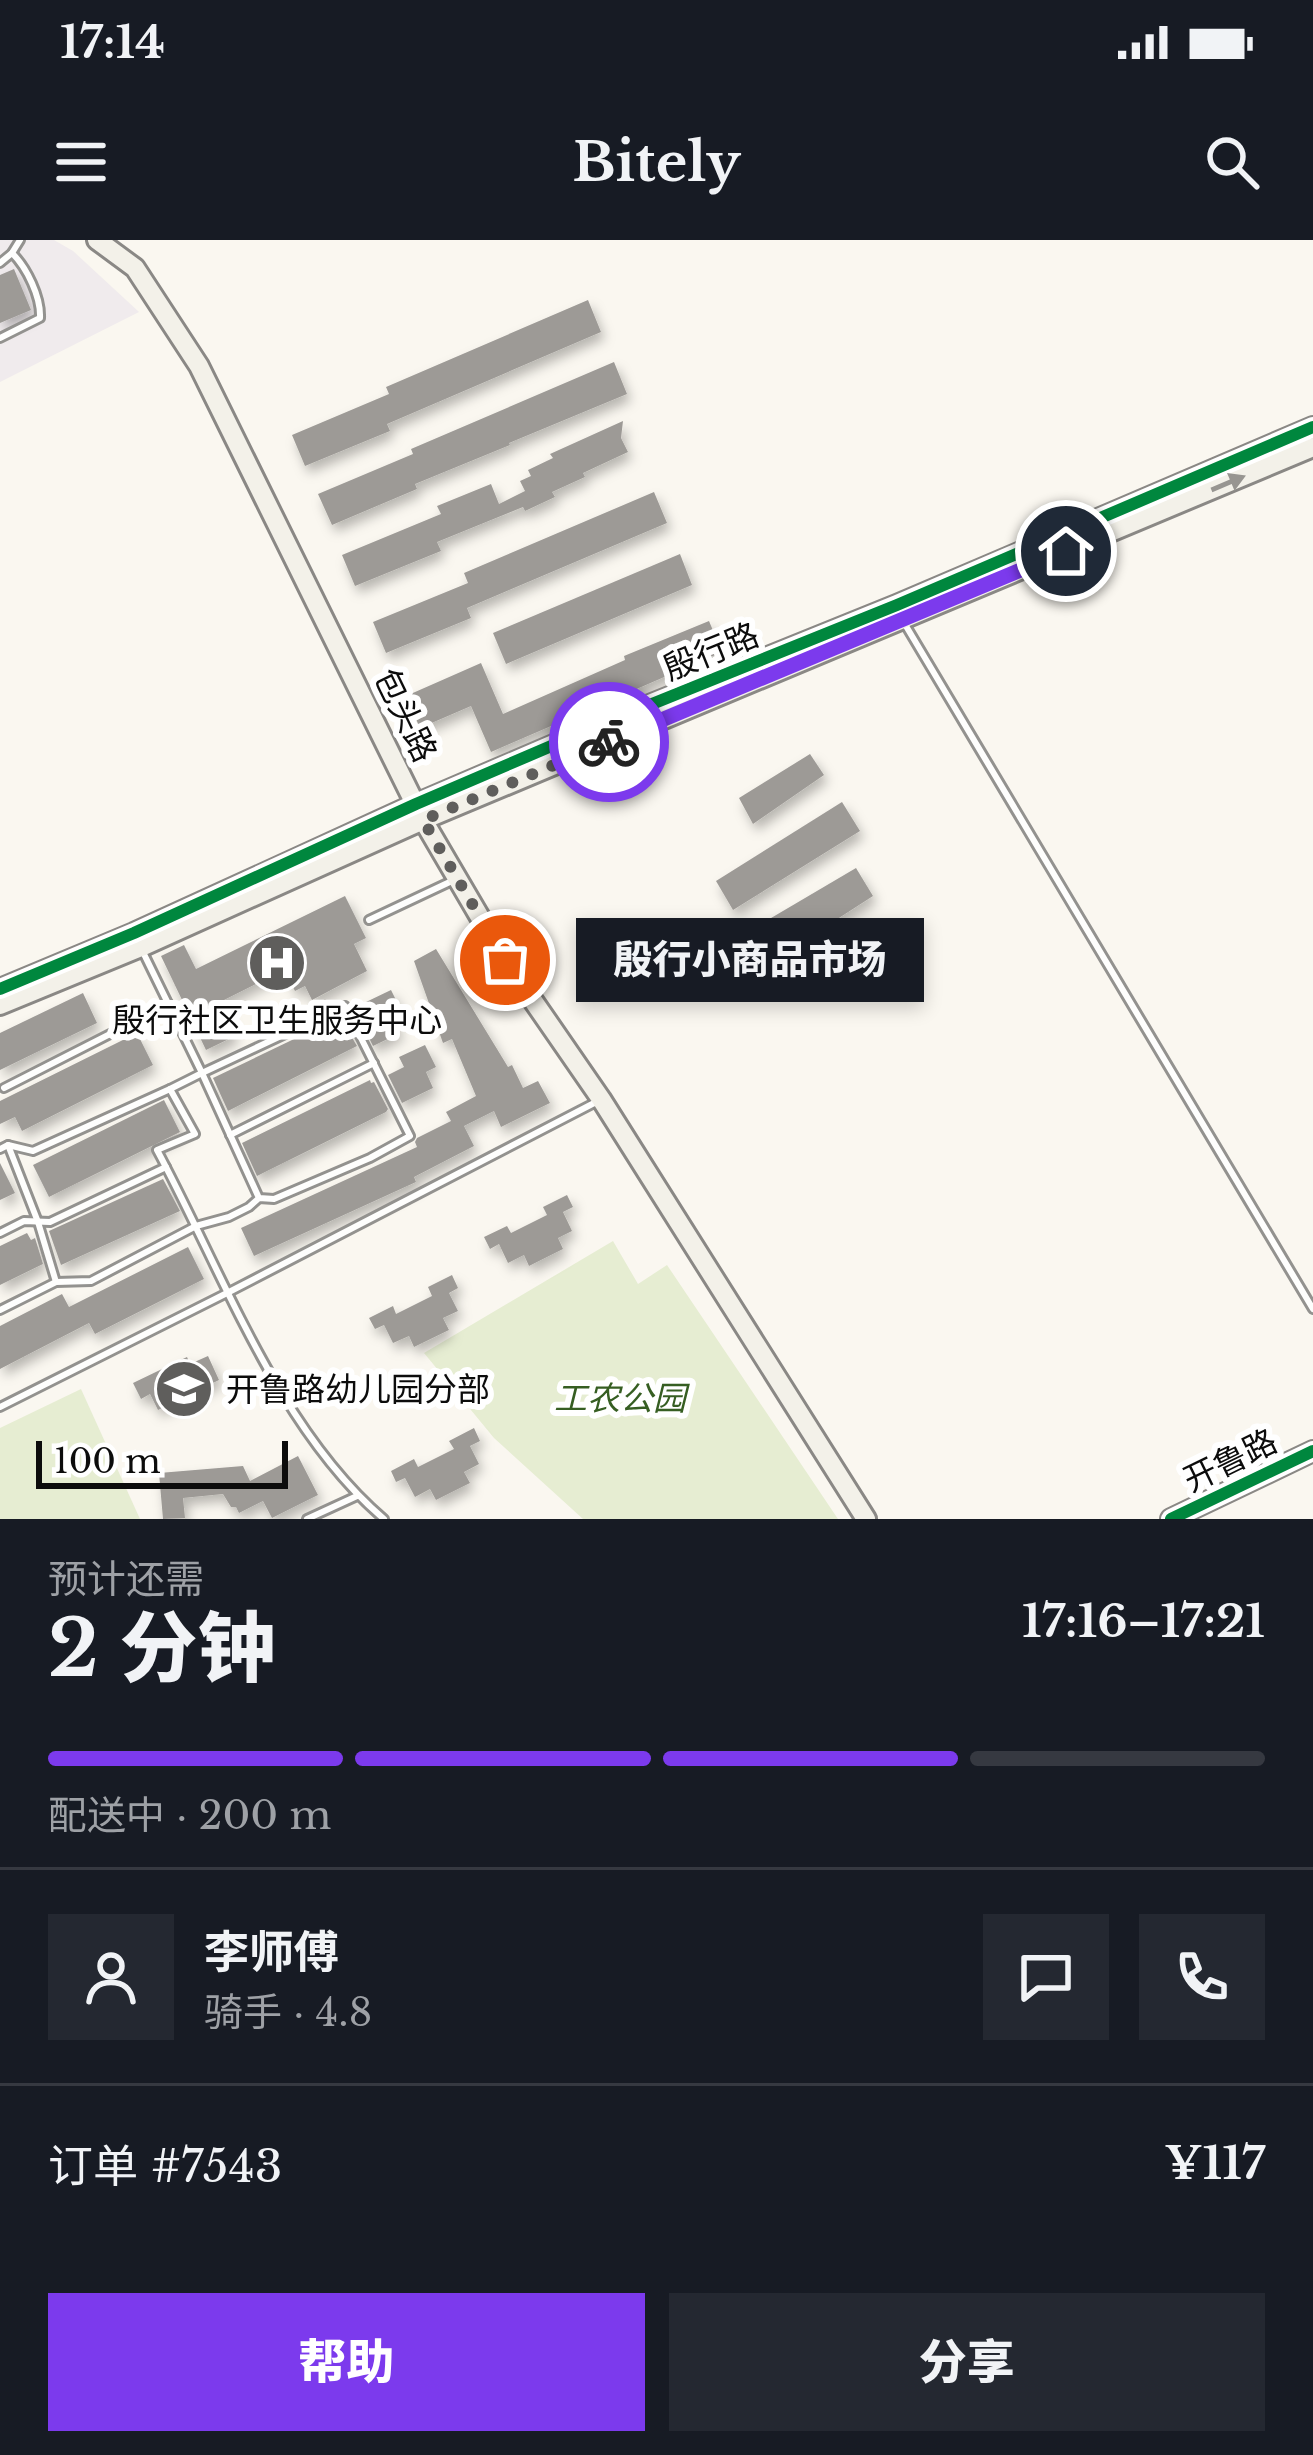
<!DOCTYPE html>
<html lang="zh">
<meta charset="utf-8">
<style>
body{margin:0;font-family:"Libre Baskerville","Noto Sans SC",serif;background:#242831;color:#f1f3f6;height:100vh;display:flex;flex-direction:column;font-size:45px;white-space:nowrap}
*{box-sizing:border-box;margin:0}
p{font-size:39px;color:#9ea1a6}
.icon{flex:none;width:66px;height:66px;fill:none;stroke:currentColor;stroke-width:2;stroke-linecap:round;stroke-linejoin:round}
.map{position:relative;height:1279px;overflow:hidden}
.details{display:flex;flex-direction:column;background:#171b24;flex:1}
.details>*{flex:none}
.scale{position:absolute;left:36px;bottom:30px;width:252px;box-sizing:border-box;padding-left:12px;border:6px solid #0c0c0c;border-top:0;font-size:33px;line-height:42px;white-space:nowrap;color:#0c0c0c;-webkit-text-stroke:9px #fff;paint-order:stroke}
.pin{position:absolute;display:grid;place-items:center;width:102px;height:102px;color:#fff;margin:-51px;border:6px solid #fff;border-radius:50%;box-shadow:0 3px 12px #0007}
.courier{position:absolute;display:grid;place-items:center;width:120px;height:120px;margin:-60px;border:9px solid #7c3aed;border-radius:50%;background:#fff;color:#222;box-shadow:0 3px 15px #0007}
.bubble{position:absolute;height:84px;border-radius:0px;background:#171b24;box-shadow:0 6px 18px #0003;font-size:39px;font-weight:800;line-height:84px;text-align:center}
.head em{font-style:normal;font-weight:800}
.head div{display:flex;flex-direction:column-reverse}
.head{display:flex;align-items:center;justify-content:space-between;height:204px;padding:0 48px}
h1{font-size:78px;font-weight:800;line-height:90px}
.bar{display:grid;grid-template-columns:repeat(4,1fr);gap:18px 12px;align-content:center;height:144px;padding:0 48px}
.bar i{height:15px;border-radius:9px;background:#363941}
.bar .current{background:#7c3aed}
.bar p{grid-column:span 4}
.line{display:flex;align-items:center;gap:30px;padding:0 48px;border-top:3px solid #363941}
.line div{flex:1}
.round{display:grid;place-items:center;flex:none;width:126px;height:126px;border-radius:0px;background:#242831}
.action{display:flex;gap:24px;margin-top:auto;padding:24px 48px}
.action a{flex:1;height:138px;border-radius:0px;background:#7c3aed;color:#fff;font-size:48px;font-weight:800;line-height:138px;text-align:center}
.action a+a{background:#242831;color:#f1f3f6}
.status{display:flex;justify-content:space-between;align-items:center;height:84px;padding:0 60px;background:#171b24;direction:ltr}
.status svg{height:33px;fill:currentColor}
header{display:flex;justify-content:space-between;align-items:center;height:156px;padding:0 48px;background:#171b24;font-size:54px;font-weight:800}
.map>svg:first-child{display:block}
</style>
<div class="status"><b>17:14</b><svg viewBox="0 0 49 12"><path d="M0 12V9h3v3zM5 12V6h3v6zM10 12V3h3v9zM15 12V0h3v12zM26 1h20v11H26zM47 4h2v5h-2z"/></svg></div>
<header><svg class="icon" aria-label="menu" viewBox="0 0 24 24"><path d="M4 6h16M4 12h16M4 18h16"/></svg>Bitely<svg class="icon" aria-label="search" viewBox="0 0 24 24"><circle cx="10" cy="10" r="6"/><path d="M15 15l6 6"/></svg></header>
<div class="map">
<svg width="1313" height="1279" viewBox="0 0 1313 1279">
<defs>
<filter id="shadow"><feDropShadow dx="4" dy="7" stdDeviation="6" flood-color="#0004"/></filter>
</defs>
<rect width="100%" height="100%" fill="#faf7f0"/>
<polygon fill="#f0ebed" points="0,0 54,0 73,11 139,72 0,142"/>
<g fill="#e6edd2">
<polygon points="613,1001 638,1044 667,1025 838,1279 583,1279 494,1198 424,1113"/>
<polygon points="81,1149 140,1279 0,1279 0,1188"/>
</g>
<g fill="#9d9a96" filter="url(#shadow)">
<polygon points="14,29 31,70 0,83 0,35"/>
<polygon points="588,60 601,92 387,184 390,191 305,226 292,195 389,154 386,147"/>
<polygon points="614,122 627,154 509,203 510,205 415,244 417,249 332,285 318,254 413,214 411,209"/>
<polygon points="623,181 621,198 628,212 583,233 585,237 552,252 555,257 525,271 523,267 437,302 441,311 355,346 342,315 441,274 437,266 491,244 499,264 525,251 520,241 531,236 528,230 553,218 550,214"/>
<polygon points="654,252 667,283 467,368 471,378 386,413 373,382 468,343 464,333"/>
<polygon points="680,314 692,345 506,424 493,393"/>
<polygon points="709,381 722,412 491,512 471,466 420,488 406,456 481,423 503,474 625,420 624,416"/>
<polygon points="810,514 824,535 753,584 739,558"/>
<polygon points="842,562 860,591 733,670 716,641"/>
<polygon points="856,628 873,656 769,723 749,691"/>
<polygon points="345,656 366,698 354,704 367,731 312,760 305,746 295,751 284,730 220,762 235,796 206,810 161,716 184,705 196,729"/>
<polygon points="436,709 508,827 512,825 523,848 538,841 550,863 501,887 494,871 464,886 474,906 414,937 416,942 254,1016 241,988 417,907 415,902 417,898 451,881 446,872 476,856 452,799 443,803 414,721"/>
<polygon points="391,750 402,772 392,777 400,793 373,806 359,778 370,773 366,762"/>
<polygon points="83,753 97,783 0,830 0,793"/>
<polygon points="340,777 357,806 228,871 213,838"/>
<polygon points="137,793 153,825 22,891 15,877 0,884 0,861"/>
<polygon points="425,805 436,827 426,832 433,848 402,863 388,835 404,827 399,817"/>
<polygon points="370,840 371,843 374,842 388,869 386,872 257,936 242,903"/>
<polygon points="164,860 180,892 49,957 33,925"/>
<polygon points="0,923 15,953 0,960"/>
<polygon points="163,939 180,971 61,1025 49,991"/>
<polygon points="567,955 573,967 563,972 572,991 558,998 563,1009 529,1026 524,1015 508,1023 499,1004 490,1009 484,997 507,986 511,993 547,975 543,967"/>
<polygon points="27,993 31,1000 35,998 43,1024 0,1045 0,1006"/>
<polygon points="188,1007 204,1039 95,1094 89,1083 0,1129 0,1086 62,1054 69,1067"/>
<polygon points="452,1035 458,1048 449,1053 458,1071 443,1078 449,1090 414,1107 409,1096 393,1103 384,1085 375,1089 369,1078 393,1066 396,1074 432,1056 428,1047"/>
<polygon points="208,1116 219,1140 158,1170 150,1154 141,1159 133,1143 187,1117 190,1124"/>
<polygon points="474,1188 480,1201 470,1206 479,1224 464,1232 470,1243 436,1260 430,1249 415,1257 405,1238 396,1242 391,1231 414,1219 418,1227 454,1209 449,1201"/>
<polygon points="298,1216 318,1255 272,1278 263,1261 239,1273 236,1267 231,1267 223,1254 183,1258 185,1278 163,1279 159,1233 243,1226 250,1241"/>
</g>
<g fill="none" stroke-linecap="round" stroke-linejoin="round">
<defs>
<g id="lane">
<polyline points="0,23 12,13 20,0"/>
<path d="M0 98 40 78C41 57 27 28 12 13"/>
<polyline points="903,381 1313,1069"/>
<polyline points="369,680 454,640"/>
<path d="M141 708 202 833 170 849 195 894 157 910C222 1031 278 1189 384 1279"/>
<polyline points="4,848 169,764"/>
<polyline points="230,895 374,823"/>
<polyline points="8,905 38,982 56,1042"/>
<polyline points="0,909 8,905 33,911 170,849"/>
<polyline points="0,993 24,981 50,982 166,927"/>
<polyline points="0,1070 56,1042 91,1041 196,986 229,977 249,967 259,958 202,833 345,766 410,896 370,918 274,959 259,958"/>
<polyline points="0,1167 229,1052 600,860"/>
<polyline points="307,1279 357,1256"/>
</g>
<g id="secondary">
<polyline points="97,0 135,28 199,126 423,580 505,720 601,859 866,1279"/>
<polyline points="0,749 134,693 416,564 605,483 897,365 1313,187"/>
<polyline points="0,765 141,707 423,580 1313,207"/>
<polyline points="1171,1279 1313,1211"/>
</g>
</defs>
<use href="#lane" stroke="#93928f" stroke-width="12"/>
<use href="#secondary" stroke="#8a8885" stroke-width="24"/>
<use href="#lane" stroke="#fefefd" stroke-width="6"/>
<use href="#secondary" stroke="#f3f1e9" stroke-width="18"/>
<defs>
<g id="cycleway">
<polyline points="0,749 134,693 416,564 605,483 897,365 1313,187"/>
<polyline points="1171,1279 1313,1211"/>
</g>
</defs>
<use href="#cycleway" stroke="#fff" stroke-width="20"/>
<use href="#cycleway" stroke="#00873e" stroke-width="12"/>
</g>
<defs><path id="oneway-solid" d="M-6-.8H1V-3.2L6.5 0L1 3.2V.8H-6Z" transform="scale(3)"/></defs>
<use fill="#979591" href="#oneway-solid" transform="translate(1228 243) rotate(-23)"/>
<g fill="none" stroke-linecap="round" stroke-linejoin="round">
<polyline stroke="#5f5e5c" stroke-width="12" stroke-dasharray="0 21.6" points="505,720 423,580 609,502"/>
<polyline stroke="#7c3aed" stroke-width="15" points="609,502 1066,311"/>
</g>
<defs>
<symbol id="hospital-disc" viewBox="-11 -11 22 22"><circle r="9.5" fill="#5f5e5c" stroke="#fff"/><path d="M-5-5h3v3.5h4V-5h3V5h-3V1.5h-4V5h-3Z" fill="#fff"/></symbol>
<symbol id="school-disc" viewBox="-11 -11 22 22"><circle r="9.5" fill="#5f5e5c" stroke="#fff"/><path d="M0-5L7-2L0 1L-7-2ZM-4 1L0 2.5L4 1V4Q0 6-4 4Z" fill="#fff"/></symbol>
</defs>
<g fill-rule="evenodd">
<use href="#hospital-disc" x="244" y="690" width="66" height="66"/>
<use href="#school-disc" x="151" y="1116" width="66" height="66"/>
</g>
<g text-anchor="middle" stroke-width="12" stroke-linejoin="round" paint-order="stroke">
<g font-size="33" fill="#0c0c0c" stroke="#fff">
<text transform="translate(711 411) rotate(-22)" y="12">殷行路</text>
<text transform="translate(406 475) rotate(64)" y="12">包头路</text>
<text transform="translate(1230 1220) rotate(-26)" y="12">开鲁路</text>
</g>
<g font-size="33" fill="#0c0c0c" stroke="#fff">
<text x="277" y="792">殷行社区卫生服务中心</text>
<text x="226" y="1161" text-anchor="start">开鲁路幼儿园分部</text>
</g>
<g font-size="33" font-style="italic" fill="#365e22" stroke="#fff">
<text x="620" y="1170">工农公园</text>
</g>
</g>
</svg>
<div class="scale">100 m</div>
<div class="pin" style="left:505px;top:720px;background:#ea580c"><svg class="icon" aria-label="bag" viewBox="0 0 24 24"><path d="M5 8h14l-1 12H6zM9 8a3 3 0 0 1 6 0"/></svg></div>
<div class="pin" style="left:1066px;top:311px;background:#1f2937"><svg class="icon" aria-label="home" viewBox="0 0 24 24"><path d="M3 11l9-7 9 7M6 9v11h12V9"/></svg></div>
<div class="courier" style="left:609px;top:502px"><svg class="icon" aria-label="bike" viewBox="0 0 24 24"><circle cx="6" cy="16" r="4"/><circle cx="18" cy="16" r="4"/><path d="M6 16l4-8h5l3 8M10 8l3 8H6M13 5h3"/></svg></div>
<div class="bubble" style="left:576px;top:678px;width:348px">殷行小商品市场</div>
</div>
<section class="details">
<div class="head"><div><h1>2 分钟</h1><p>预计还需</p></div><em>17:16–17:21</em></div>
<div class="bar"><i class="current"></i><i class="current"></i><i class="current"></i><i></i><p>配送中 · 200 m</p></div>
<div class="line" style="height:216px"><a class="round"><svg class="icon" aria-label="person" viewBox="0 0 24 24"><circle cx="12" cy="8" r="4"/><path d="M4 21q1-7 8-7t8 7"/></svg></a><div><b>李师傅</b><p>骑手 · 4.8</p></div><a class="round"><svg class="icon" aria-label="chat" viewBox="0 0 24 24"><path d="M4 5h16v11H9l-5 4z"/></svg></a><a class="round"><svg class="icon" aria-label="phone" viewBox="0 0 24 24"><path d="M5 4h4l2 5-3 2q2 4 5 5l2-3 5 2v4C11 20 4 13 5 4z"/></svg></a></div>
<div class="line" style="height:156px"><div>订单 #7543</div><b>¥117</b></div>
<div class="action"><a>帮助</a><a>分享</a></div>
</section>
